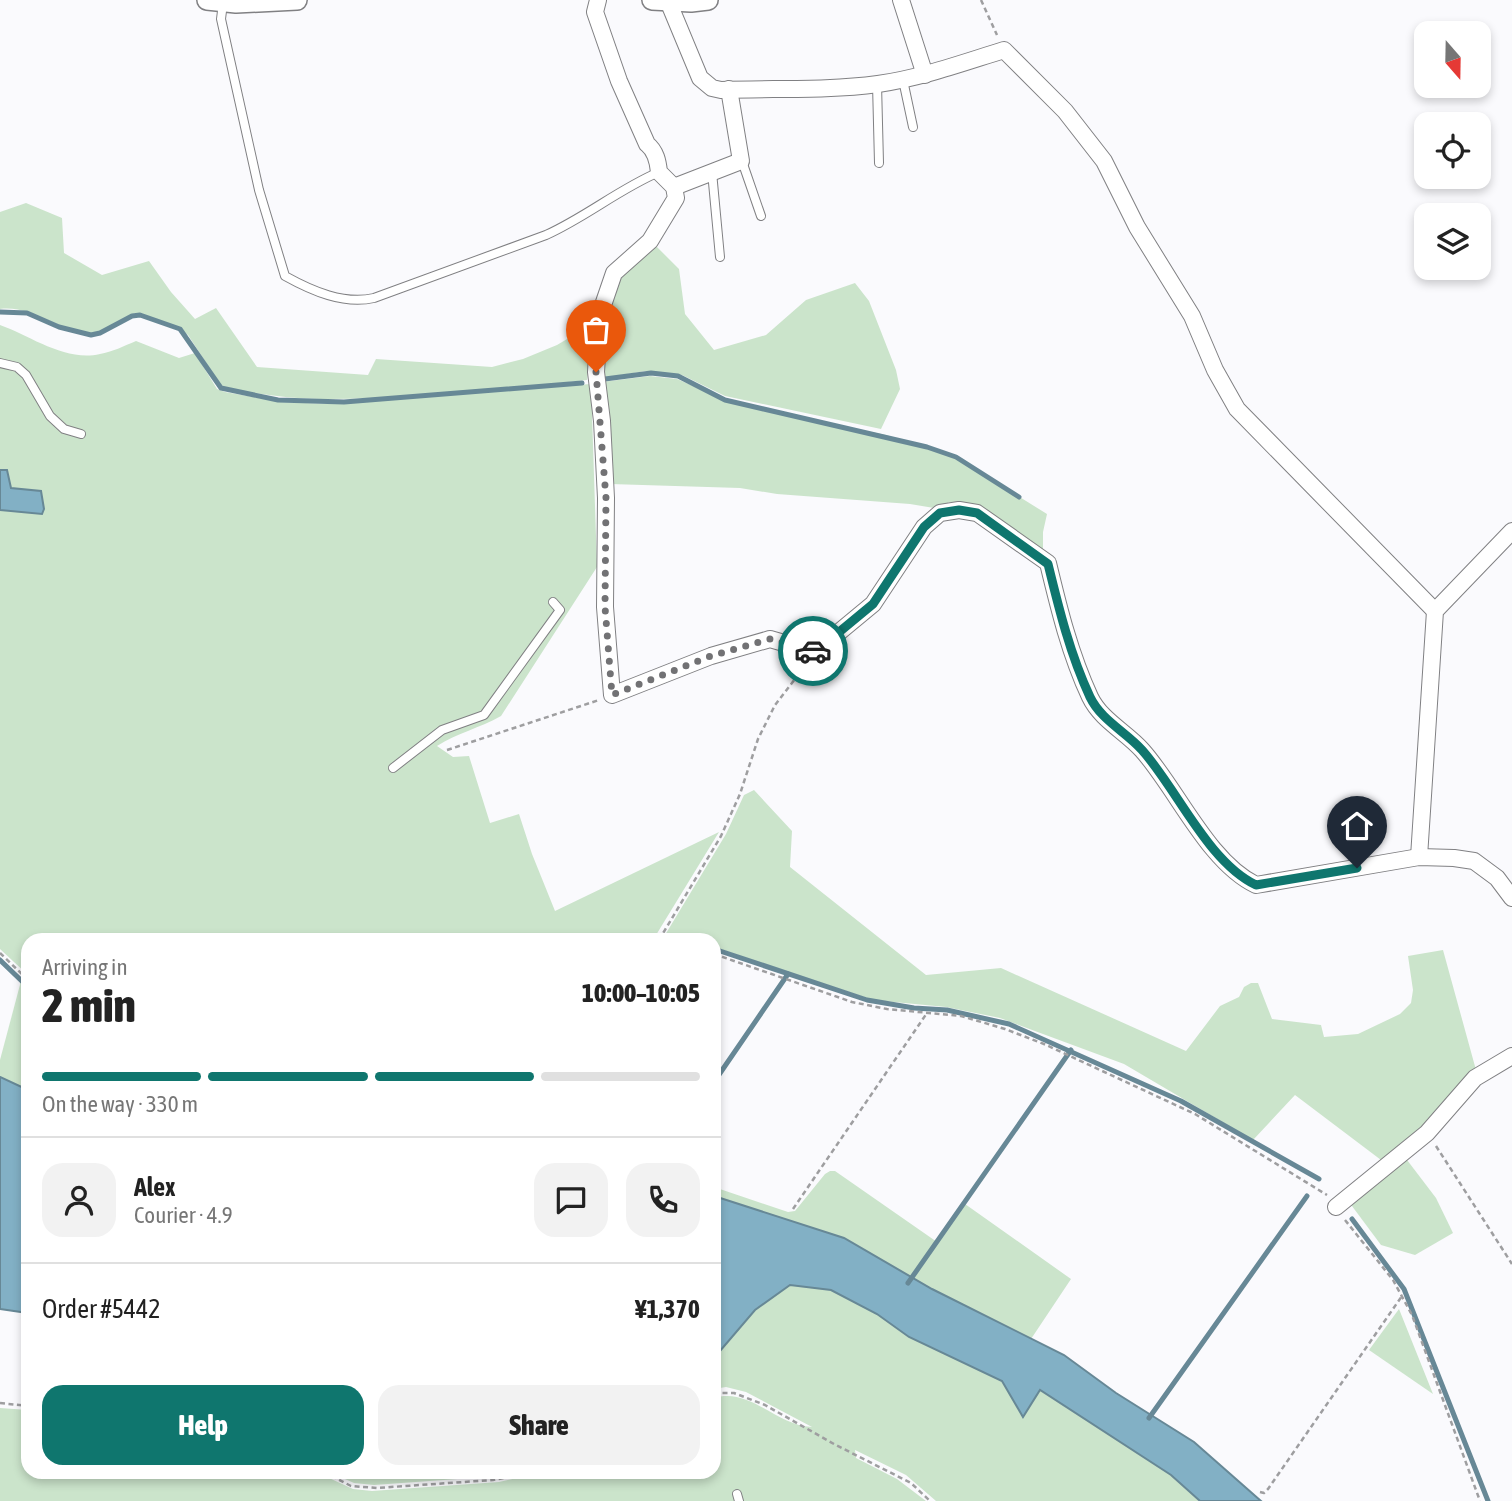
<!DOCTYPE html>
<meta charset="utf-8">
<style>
body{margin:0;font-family:"Asap Condensed",sans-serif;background:#f2f2f2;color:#222;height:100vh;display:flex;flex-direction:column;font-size:26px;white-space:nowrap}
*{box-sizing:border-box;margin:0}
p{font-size:23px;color:#767676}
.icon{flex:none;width:38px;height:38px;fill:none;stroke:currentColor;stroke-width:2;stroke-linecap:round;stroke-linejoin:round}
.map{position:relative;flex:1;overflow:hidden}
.drawer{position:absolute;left:21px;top:933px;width:700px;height:546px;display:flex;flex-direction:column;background:#fff;border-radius:21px;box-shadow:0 4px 10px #0003}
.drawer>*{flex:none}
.needle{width:46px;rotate:160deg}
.controls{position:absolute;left:1414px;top:21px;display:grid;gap:14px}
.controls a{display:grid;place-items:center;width:77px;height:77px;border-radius:14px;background:#fff;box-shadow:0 4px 10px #0003;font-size:35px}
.pin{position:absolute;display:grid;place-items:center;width:60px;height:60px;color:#fff;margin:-72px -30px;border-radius:50% 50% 50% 0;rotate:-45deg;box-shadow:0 0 7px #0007}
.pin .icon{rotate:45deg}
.courier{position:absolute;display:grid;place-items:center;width:70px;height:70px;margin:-35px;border:5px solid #0f766e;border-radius:50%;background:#fff;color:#222;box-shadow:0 2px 9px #0007}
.headline em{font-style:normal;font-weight:800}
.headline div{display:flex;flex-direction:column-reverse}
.headline{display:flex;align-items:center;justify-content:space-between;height:119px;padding:0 21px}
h1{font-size:46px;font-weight:800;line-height:52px}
.bar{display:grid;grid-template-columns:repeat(4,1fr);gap:10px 7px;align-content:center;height:84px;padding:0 21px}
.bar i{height:9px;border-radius:5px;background:#e0e0e0}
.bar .active{background:#0f766e}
.bar p{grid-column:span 4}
.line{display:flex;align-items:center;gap:18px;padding:0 21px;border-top:2px solid #e0e0e0}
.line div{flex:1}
.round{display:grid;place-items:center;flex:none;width:74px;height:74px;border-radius:21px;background:#f2f2f2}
.button{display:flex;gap:14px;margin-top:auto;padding:14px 21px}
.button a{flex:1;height:80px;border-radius:21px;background:#0f766e;color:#fff;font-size:28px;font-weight:800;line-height:80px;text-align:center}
.button a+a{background:#f2f2f2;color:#222}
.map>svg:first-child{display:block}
</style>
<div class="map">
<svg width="1512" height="1501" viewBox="0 0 1512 1501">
<rect width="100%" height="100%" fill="#fafafd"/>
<g fill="#cbe4cb">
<path d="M26 203 62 218 64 253 102 275 149 261 171 292 195 319 216 308 257 367 368 375 376 359 492 367 523 359 557 345 594 323 587 380C502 389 415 398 329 399 295 400 261 394 227 389L220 384 188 335C175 323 153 318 136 313 123 317 103 333 91 333 58 332 33 305 0 309V212Z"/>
<polygon points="654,244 679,269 685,314 714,350 766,335 806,300 855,283 869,301 896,370 900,389 881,429 725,396 682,375 646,371 602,378 604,332 618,277"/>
<path d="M0 325C31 336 65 362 100 354 112 352 124 346 136 341L179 358 195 353 217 389 225 392 281 402 330 404 591 384 597 567 501 716C480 728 457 733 437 746L453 757 469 756 490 823 519 814 532 854 555 911 719 832 653 940H28V975L0 949Z"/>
<polygon points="650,376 677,379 732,403 886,435 955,457 1047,514 1043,532 1043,554 961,505 949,502 940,509 910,504 777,494 740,488 610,484 602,382"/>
<polygon points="754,790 792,831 790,867 926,975 1001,968 1186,1051 1220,1006 1239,997 1244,987 1251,983 1258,983 1272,1019 1321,1025 1324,1037 1358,1034 1400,1014 1411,1003 1413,990 1408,956 1443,950 1476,1070 1419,1134 1385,1163 1295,1095 1253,1140 1124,1064 1000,1018 946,1007 873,1000 714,947 714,940 662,940 726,834 744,795"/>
<polygon points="21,981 28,987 28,1090 0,1077 0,1060"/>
<polygon points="1404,1156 1436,1198 1453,1233 1415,1255 1381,1245 1349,1202"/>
<polygon points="830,1171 835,1171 937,1242 965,1204 1071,1279 1031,1339 932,1289 844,1238 714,1196 714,1187 788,1212 795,1211 825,1174"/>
<path d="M790 1285 831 1290 877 1314 909 1337 1002 1381 1023 1416 1039 1390 1044 1393 1171 1475 1200 1501H936L906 1475 855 1450 856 1458 897 1479 926 1501H0V1408L28 1410V1472H316L353 1489 372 1491 499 1482 544 1472H714V1398C750 1387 777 1426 812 1427L746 1392 726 1387 714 1389V1358L755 1310Z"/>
<polygon points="1399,1309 1433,1394 1369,1350"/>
<polygon points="329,1472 359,1472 388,1476 461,1472 525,1472 512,1475 374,1485 354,1483"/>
</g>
<g fill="#82b0c5" stroke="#678896" stroke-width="2">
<polygon points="0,470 7,470 11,488 41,491 44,509 42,514 0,510"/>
<polygon points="0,1077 28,1090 28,1313 0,1309"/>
<polygon points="714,1196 844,1238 932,1289 1064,1355 1116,1393 1194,1442 1261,1501 1200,1501 1171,1475 1040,1390 1023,1417 1002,1381 909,1337 877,1314 831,1290 790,1285 755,1310 714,1358"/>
</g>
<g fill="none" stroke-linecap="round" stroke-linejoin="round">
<g stroke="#678896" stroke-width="5">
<polyline points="0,312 27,313 59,327 91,335 100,333 132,316 140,315 180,329 221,388 278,400 344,402 582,383"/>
<polyline points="605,379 651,373 678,376 725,400 927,447 956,457 1019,497"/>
<polyline points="714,949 867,1000 914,1008 947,1010 1009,1024 1181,1101 1319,1179"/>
<polyline points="0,960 28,987"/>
<polyline points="714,1082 788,974"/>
<polyline points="1352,1219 1404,1289 1488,1501"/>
<polyline points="908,1283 1071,1050"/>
<polyline points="1149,1418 1307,1196"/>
</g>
<defs>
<g id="service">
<path d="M223 3 221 19 259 190 285 276C312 291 344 305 374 298L546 235C586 217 619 189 659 172"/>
<polyline points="903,80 913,127"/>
<polyline points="877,84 879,163"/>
<polyline points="741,161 743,164 761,216"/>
<polyline points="712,172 720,257"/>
<polyline points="0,363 17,367 26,375 50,416 64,429 81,434"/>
<polyline points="393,768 442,730 484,715 560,610 553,602"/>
<polyline points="737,1494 739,1501"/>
</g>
<g id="minor">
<path d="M598 0 595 12 619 81 647 144C656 151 658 162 659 172L674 187 676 198 650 241 614 273 602 308 598 339 596 372 602 421 606 498 605 607 612 695 711 656 770 639 815 652 873 604 924 527 940 513 959 510 977 513 1048 563C1059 609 1070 654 1090 697 1101 720 1126 732 1142 750 1177 789 1208 862 1256 885L1419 857 1454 858 1474 861 1497 878 1512 898"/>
<polyline points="901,0 925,75"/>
<path d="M668 1 700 78 712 88 721 90C773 88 826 91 878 84 921 78 962 63 1004 50L1065 111 1104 161 1137 227 1192 316 1215 370 1237 409 1435 611"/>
<polyline points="674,187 741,161 729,89"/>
<polyline points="1419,857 1435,611 1512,531"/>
<polyline points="1336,1207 1427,1133 1475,1078 1512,1056"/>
</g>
<g id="tertiary">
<polyline points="207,0 236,3 297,0"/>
<polyline points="652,0 691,2 708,0"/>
</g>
</defs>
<use href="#service" stroke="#808083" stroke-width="10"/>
<use href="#minor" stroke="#808083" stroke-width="18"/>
<use href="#tertiary" stroke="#808083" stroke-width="22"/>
<g stroke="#9e9ea0" stroke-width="2.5" stroke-dasharray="5 3.5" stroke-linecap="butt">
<polyline points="981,0 997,35"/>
<polyline points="447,750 599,700"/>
<polyline points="659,940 721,836 740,794 758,739 775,705 805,666"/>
<polyline points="0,953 28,980"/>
<polyline points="714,954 852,1002 887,1009 961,1016 1005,1029 1044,1044 1195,1114 1327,1195"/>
<polyline points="1436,1146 1512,1264"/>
<polyline points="793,1209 927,1013"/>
<polyline points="1345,1220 1393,1280 1412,1315 1480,1501"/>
<polyline points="714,1393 734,1393 765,1405 834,1444 911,1483 930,1501"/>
<polyline points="0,1403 28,1406"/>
<polyline points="324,1472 351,1486 377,1488 493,1480 535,1472"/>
<polyline points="1260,1492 1264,1493 1268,1489 1402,1296"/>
</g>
<use href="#service" stroke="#fff" stroke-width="8"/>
<use href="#minor" stroke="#fff" stroke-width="16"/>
<use href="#tertiary" stroke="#fff" stroke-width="19"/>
</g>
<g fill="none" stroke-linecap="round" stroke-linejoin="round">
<polyline stroke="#727274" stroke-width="7" stroke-dasharray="0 12.6" points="596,372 606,498 605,607 612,695 711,656 770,639 813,651"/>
<path stroke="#0f766e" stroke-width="9" d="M813 651 815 652 873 604 924 527 940 513 959 510 977 513 1048 564C1059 609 1070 654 1090 697 1101 720 1126 732 1142 750 1177 789 1208 862 1256 885L1357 868"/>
</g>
</svg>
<div class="controls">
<a><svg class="needle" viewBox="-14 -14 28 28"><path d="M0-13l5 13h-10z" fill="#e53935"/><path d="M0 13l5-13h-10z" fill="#767676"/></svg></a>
<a><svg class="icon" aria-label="locate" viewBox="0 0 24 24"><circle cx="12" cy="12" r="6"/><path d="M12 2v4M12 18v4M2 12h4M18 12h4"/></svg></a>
<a><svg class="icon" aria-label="layers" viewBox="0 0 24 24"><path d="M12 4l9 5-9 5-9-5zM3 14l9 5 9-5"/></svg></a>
</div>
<div class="pin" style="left:596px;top:372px;background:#ea580c"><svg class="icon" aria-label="bag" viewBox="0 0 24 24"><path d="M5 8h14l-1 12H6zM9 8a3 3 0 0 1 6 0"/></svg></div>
<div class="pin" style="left:1357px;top:868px;background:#1f2937"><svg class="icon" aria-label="home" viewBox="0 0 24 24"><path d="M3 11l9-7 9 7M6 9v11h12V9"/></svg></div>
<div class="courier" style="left:813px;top:651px"><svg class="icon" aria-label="car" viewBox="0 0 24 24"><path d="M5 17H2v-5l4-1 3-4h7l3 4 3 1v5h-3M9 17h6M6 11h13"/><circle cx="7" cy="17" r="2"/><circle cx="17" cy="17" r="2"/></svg></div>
<section class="drawer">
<div class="headline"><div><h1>2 min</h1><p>Arriving in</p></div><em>10:00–10:05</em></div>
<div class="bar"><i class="active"></i><i class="active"></i><i class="active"></i><i></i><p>On the way · 330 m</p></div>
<div class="line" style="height:126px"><a class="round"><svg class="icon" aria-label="person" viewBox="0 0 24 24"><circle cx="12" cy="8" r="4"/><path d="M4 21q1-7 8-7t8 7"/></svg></a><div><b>Alex</b><p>Courier · 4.9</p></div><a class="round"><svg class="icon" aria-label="chat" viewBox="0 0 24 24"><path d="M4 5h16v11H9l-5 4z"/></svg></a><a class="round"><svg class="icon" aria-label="phone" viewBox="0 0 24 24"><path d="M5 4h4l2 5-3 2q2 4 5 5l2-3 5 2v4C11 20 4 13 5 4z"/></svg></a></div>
<div class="line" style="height:91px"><div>Order #5442</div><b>¥1,370</b></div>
<div class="button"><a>Help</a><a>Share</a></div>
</section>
</div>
